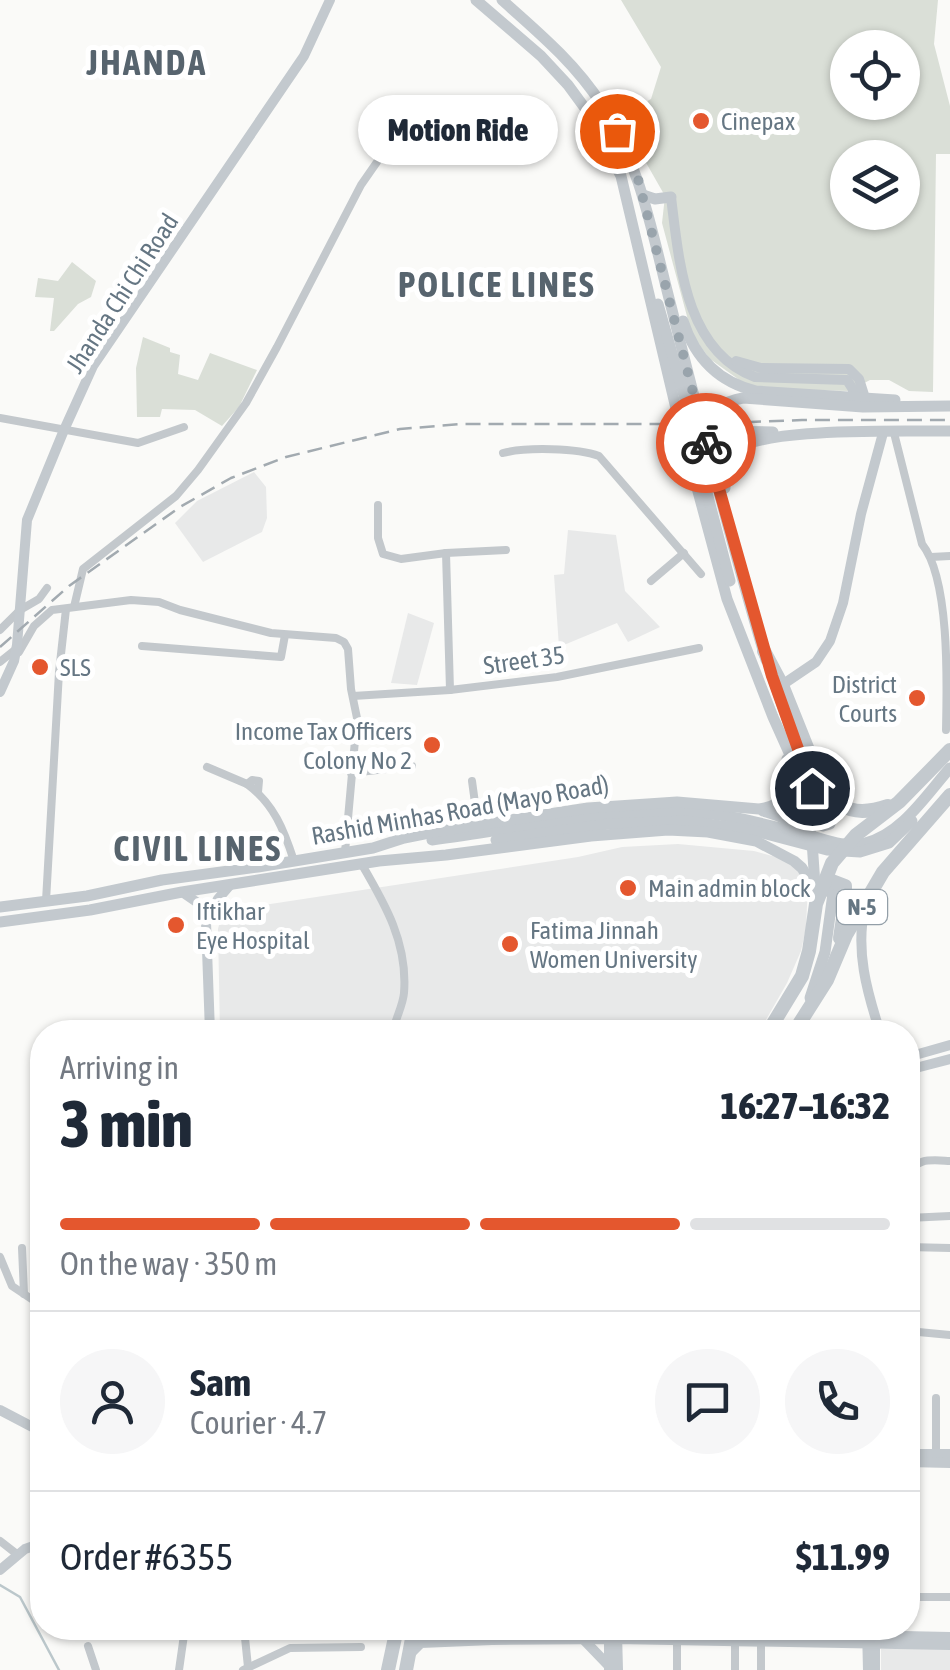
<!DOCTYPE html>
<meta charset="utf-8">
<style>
body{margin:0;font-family:"Asap Condensed",sans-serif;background:#f6f6f7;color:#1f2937;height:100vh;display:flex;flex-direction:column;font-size:38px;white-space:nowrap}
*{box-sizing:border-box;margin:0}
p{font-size:32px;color:#747a83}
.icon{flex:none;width:55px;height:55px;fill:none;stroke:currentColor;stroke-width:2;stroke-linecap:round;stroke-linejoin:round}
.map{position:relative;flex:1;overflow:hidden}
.panel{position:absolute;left:30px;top:1020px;width:890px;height:620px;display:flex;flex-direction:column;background:#fff;border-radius:40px;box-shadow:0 2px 8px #0004}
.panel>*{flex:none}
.buttons{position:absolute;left:830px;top:30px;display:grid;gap:20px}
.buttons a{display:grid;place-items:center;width:90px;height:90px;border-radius:50%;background:#fff;box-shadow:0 2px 8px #0004;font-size:50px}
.pin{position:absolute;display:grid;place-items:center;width:85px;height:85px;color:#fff;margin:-42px;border:5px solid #fff;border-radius:50%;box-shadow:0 2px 10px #0007}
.courier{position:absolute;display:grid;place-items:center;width:100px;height:100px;margin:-50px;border:8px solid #e4572e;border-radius:50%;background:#fff;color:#222;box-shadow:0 2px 12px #0007}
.bubble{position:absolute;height:70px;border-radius:35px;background:#fff;box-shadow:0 2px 8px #0004;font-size:32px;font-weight:800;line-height:70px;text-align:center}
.summary em{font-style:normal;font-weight:800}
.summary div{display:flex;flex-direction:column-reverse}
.summary{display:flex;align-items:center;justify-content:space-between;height:170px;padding:0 30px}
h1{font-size:65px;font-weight:800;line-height:75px}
.bar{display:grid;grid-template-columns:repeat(4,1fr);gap:15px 10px;align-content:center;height:120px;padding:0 30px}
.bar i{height:12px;border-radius:8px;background:#e0e1e3}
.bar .current{background:#e4572e}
.bar p{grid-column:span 4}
.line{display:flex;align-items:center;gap:25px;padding:0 30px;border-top:2px solid #e0e1e3}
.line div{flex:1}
.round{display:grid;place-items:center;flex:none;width:105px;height:105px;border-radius:52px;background:#f6f6f7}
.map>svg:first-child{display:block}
</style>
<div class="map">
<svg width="950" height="1670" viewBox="0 0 950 1670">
<rect width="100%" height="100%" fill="#fafaf8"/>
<g fill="#e8e9e9">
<polygon points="254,472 266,487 267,518 262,532 203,562 175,523 197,501"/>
<polygon points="568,530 616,535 625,591 660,627 628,642 617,623 559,647 554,575 564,574"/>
<polygon points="408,613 434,623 417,685 391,683"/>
<polygon points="678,844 754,851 799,863 808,883 806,928 801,951 787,983 759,1032 220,1032 218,929 220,921 231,910 578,857 622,847"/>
<rect x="881" y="1649" width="69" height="21"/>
</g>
<g fill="#dadfd7" fill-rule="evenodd">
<path d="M621 0H938L934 44 950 106V154H936L933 392 909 391 889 380H870L849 391 764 389 745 384 710 359 692 335 662 223 665 196 620 117 651 99 661 67ZM848 48H902V102H848ZM848 158H902V212H848Z"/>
<polygon points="72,262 96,281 91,297 78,304 54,331 50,331 54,298 35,297 38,278 58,281"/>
<polygon points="143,337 170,348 170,352 180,355 178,374 198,380 210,353 257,370 239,407 222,426 195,410 162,409 160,417 137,417 136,368"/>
</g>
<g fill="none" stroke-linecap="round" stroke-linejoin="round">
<polyline stroke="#bbc7cb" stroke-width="2.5" points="0,1585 20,1597 59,1670"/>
<g stroke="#c3c8cc" stroke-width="8">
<polyline points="0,418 138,443 184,427"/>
<path d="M894 433 922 544C950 579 947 684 946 730"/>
<path d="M503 453C526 447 578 448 599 456L701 574"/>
<polyline points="378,505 378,538 383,554 401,559 446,553 506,550"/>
<polyline points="446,553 450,690"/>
<polyline points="931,557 950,556"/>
<polyline points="651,581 684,553"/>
<polyline points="74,607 83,569 176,496 198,470 246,403 277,347 361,185 377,162"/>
<polyline points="0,630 20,610 39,599 47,588"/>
<polyline points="142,646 281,657 285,635"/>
<polyline points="19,652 34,626 52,610 131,600 159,602 180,610 271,633 336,638 344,642 348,649 351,689 357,718 345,852"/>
<polyline points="0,662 16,649"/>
<polyline points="353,696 450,690 557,677 699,648"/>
<polyline points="207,767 247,784"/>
<polyline points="351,773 412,766"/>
<polyline points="472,781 478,825"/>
<path d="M258 792 259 781 252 780 247 784C274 804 284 830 294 861"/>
<path d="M361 863C385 904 408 943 404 993 403 1004 398 1013 395 1024"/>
<polyline points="46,901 59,672 66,609"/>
<polyline points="908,1218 950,1216"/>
<path d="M908 1247V1177C915 1157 931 1160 950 1161"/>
<polyline points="908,1247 950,1248"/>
<polyline points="22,1248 24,1294"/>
<polyline points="0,1257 12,1286 42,1306"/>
<polyline points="908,1331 950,1335"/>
<polyline points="936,1454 936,1398"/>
<polyline points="0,1541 18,1555"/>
<polyline points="908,1597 950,1597"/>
<polyline points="244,1628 248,1667"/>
<polyline points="735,1641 735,1670"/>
<polyline points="761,1642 761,1670"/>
<polyline points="88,1646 96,1670"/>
<polyline points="179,1670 185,1628"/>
<polyline points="243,1670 290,1648 361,1647"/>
<polyline points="677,1670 677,1640"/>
</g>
<g stroke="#c3c9ce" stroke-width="10">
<path d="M671 197C679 261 685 351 755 377L847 380 854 391 850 398"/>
<polyline points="736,361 761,368 849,369 859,379 865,398"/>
<polyline points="782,685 816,662 830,641 843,603 861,514 883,433"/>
<polyline points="0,692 14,661 17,645 27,520 64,430 93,366 304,56 330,0"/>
<polyline points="182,892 198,903 206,922 210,1032"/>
<path d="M865 907C855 950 867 992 880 1032"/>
<polyline points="207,921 218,899 230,885"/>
<polyline points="908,1057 950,1045"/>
<polyline points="908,1070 950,1059"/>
<polyline points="0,1410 42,1432"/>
<polyline points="908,1454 950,1454"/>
<polyline points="908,1462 950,1463"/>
<polyline points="0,1570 25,1549 42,1543"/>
<polyline points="424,1628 481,1632 618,1630 950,1637"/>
<polyline points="867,1628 868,1670"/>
<polyline points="617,1633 618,1670"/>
<polyline points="609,1636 609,1670"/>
<polyline points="583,1639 608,1665"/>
<polyline points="411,1653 421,1643 492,1640 617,1639 950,1645"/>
<polyline points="875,1670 875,1628"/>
</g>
<g stroke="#c3c9ce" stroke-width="11">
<polyline points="476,0 541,56 568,85 590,115 621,176 679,421 727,599 773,717 795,766 803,794 812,841 816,900"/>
<path d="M502 0C538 32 575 63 602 105 642 168 652 234 671 306 701 424 731 543 766 660"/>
<polyline points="643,195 655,199 671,197"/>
<polyline points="658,304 687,406"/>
<path d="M683 321C695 358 718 382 756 391L895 400"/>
<polyline points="717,431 773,432"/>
<path d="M725 488C724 478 721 465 726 457 745 425 911 432 950 431"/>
<path d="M730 581 698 458V426C710 410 723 402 743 398L863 407 950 406"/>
<polyline points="774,682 822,819"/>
<path d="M763 811C776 815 791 818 796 832"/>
<path d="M816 822 823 826 830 824C833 812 828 801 823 789"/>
<path d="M432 840C519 829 611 807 699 813 735 815 770 826 805 834 825 839 843 848 865 843 901 835 927 794 950 768"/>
<polyline points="496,840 608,824 685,821 751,830 827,850 860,852 889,843 912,821"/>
<path d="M0 907 87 896 162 880 258 867 373 848 404 838 439 831 588 808 677 802 759 809C790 805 791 786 787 759"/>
<polyline points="0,922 90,910 182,892 379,861 446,855 591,836 668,830 708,832 756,841 794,861 802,868 812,885"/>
<polyline points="810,998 825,952 834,886"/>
</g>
<g stroke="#c3c9ce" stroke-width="14">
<path d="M764 651 782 685 822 785C841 812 858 816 888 806"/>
<polyline points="824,890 832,881 845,886 845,905 840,938"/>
<polyline points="768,1032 802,976 809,951 816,904 832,863 856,835 899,802 950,750"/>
<polyline points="794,1032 827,980 846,935 883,872 950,795"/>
<polyline points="388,1670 397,1628"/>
<polyline points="406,1670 414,1628"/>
</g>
<g stroke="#a2aab0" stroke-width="2.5" stroke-dasharray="15 8" stroke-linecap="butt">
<polyline points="723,423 802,420 950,420"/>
<polyline points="0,647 69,586 180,507 231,478 286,457 400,429 462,424 667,424"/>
</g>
</g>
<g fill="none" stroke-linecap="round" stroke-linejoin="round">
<polyline stroke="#99a4ac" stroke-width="10" stroke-dasharray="0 18" points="617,131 637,175 706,443"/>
<polyline stroke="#e4572e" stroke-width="12" points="706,443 772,676 812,788"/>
</g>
<g fill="#e4572e" stroke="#fff" stroke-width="4">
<circle cx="701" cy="121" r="10"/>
<circle cx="40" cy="667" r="10"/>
<circle cx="917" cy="698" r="10"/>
<circle cx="432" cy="745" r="10"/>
<circle cx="628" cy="888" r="10"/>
<circle cx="176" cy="925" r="10"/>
<circle cx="510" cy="944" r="10"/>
</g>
<g text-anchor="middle" stroke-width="10" stroke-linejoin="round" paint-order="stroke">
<rect fill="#fff" stroke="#939fa8" stroke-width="2.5" x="837" y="890" width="50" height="34" rx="8"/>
<g font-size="22" font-weight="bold" fill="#657683">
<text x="862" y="915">N-5</text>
</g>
<g font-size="25" fill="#657683" stroke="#fff" text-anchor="start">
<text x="721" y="130">Cinepax</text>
<text x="60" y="676">SLS</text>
<text x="897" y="693" text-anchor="end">District<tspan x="897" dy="29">Courts</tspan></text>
<text x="412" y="740" text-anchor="end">Income Tax Officers<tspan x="412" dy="29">Colony No 2</tspan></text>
<text x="648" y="897">Main admin block</text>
<text x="196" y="920">Iftikhar<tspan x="196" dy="29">Eye Hospital</tspan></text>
<text x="530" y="939">Fatima Jinnah<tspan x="530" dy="29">Women University</tspan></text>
</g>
<g font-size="25" fill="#657683" stroke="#fff">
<text transform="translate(122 293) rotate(-57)" y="9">Jhanda Chi Chi Road</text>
<text transform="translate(524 660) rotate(-8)" y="9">Street 35</text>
<text transform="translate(460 810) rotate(-10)" y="9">Rashid Minhas Road (Mayo Road)</text>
</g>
<g font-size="35" font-weight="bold" letter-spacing="2.5" fill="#57646e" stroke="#fff">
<text x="147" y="75">JHANDA</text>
<text x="497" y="297">POLICE LINES</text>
<text x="198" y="861">CIVIL LINES</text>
</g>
</g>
</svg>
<div class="buttons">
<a><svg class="icon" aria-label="locate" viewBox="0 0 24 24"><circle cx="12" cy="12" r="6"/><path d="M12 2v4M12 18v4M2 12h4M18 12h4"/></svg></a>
<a><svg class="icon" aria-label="layers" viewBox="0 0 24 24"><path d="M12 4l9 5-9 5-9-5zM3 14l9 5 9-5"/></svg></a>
</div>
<div class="pin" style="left:617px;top:131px;background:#ea580c"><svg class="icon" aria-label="bag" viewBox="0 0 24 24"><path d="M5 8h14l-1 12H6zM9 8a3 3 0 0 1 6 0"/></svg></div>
<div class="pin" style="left:812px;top:788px;background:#1f2937"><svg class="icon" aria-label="home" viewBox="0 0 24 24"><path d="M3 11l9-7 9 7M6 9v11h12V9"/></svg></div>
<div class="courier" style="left:706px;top:443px"><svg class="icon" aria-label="bike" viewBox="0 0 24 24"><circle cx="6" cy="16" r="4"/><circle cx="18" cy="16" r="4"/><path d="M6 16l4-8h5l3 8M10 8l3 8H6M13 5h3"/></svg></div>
<div class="bubble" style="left:358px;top:95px;width:200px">Motion Ride</div>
<section class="panel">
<div class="summary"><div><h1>3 min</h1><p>Arriving in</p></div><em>16:27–16:32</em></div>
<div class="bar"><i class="current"></i><i class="current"></i><i class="current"></i><i></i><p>On the way · 350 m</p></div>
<div class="line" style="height:180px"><a class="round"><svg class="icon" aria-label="person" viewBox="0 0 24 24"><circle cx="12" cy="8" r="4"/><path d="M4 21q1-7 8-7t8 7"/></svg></a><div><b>Sam</b><p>Courier · 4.7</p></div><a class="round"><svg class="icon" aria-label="chat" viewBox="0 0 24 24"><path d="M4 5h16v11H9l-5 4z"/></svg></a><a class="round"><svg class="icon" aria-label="phone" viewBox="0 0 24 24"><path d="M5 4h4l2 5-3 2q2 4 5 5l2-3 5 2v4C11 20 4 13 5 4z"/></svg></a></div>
<div class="line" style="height:130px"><div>Order #6355</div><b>$11.99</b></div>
</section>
</div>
